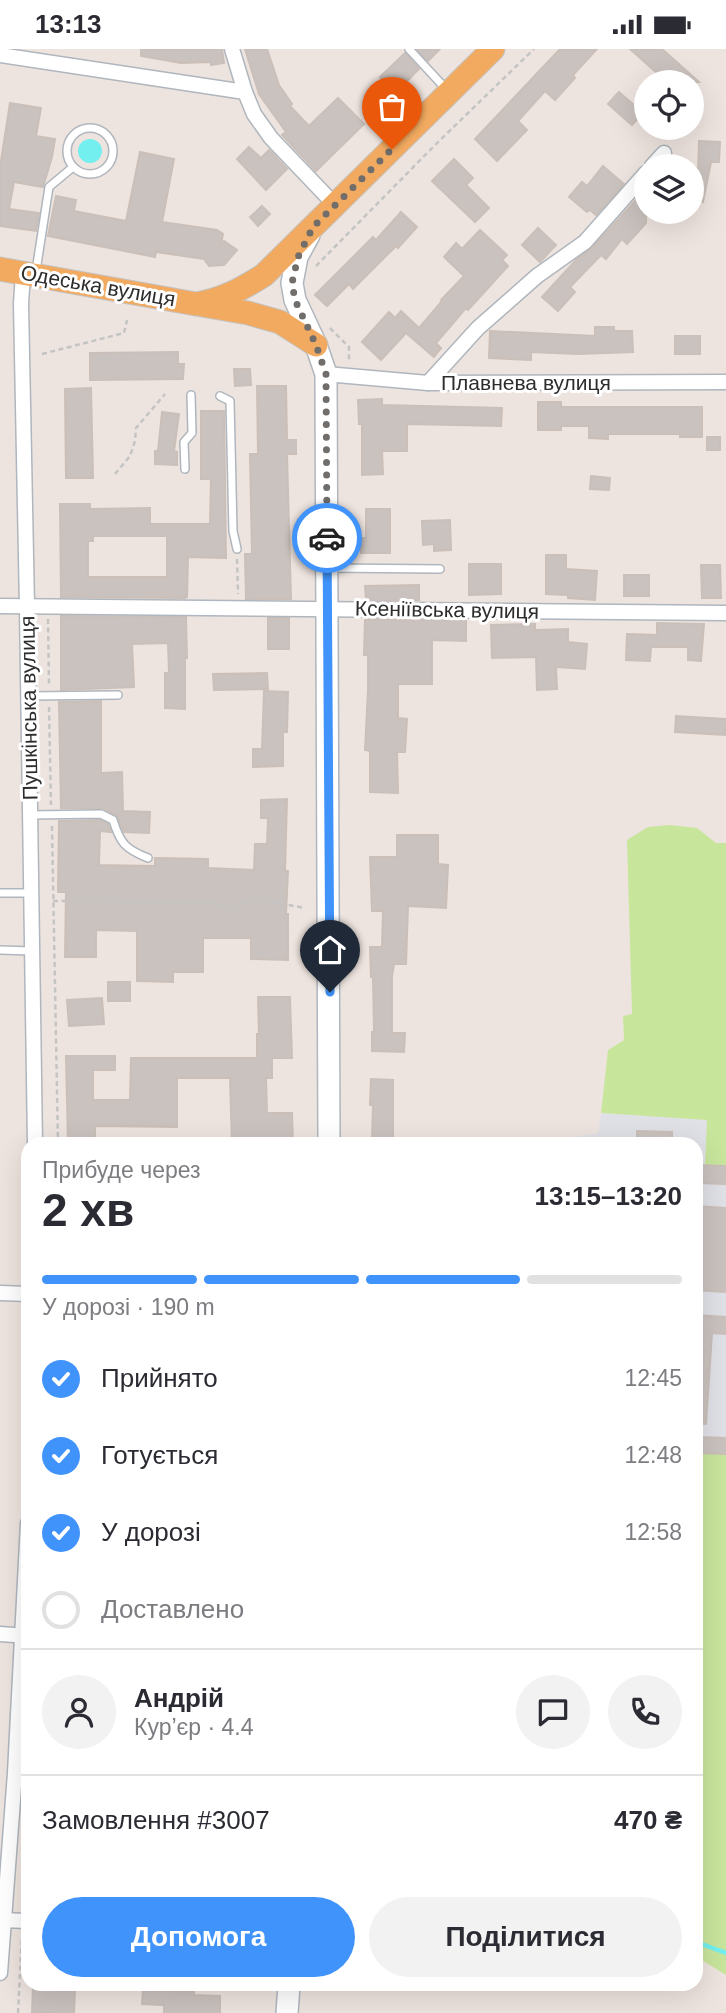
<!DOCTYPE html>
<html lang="uk">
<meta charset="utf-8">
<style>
body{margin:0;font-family:Arial,sans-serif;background:#f2f2f3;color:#2b2b33;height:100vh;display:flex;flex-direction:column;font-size:26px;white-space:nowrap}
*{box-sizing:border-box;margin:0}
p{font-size:23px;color:#7c7c81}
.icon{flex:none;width:38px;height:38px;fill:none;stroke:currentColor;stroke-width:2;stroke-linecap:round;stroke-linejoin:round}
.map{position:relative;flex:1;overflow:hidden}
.side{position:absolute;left:21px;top:1088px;width:682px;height:854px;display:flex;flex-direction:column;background:#fff;border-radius:21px;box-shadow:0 7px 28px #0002}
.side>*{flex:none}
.tools{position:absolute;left:634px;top:21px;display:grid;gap:14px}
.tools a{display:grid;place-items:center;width:70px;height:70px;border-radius:50%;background:#fff;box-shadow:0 7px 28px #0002;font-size:35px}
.pin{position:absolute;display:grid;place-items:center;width:60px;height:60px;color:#fff;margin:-72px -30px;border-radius:50% 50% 50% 0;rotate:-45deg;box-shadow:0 0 7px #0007}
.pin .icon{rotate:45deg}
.courier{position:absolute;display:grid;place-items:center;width:70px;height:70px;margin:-35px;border:5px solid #3f93fb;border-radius:50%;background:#fff;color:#222;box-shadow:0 2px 9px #0007}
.overview em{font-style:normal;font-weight:700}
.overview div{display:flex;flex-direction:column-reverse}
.overview{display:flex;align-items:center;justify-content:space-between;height:119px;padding:0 21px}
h1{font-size:46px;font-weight:700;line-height:52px}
.bar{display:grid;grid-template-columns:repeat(4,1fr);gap:10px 7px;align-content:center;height:84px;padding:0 21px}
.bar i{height:9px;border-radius:5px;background:#e1e1e2}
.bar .current{background:#3f93fb}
.bar p{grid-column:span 4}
.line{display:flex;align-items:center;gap:18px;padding:0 21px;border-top:2px solid #e1e1e2}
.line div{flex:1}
.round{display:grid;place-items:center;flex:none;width:74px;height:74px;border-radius:37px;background:#f2f2f3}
ol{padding:0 21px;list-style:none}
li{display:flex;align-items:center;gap:21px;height:77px}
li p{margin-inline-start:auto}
li .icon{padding:7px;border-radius:50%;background:#3f93fb;color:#fff;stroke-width:4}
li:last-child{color:#7c7c81}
li i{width:38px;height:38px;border:4px solid #e1e1e2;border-radius:50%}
.cta{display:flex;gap:14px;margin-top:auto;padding:14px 21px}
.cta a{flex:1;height:80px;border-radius:42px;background:#3f93fb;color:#fff;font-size:28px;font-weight:700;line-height:80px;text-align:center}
.cta a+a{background:#f2f2f3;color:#2b2b33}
.status{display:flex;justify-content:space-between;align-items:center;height:49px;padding:0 35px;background:#fff;direction:ltr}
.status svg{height:19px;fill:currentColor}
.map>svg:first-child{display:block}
</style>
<div class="status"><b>13:13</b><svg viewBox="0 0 49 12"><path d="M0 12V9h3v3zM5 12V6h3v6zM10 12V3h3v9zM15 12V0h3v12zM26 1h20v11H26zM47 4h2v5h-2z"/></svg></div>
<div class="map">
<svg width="726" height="1964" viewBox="0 0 726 1964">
<rect width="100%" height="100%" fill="#eee4df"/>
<polygon fill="#e0e0e7" points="601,1064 707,1071 705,1116 726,1117 726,1405 697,1404 696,1096 547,1096 547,1093 598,1084"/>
<g fill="#c8e59c">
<polygon points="670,776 697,779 716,794 726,794 726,1117 705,1116 707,1071 601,1064 608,1001 624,991 623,967 632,965 627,791 648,778"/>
<polygon points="697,1404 726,1405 726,1926 697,1908"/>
</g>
<circle fill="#73eff0" cx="90" cy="102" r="12"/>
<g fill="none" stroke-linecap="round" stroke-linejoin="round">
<polyline stroke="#73eff0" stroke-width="4.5" points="696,1893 726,1904"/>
</g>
<g fill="#cac2be" stroke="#cabfb9" stroke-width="2" fill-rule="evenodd">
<polygon points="141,0 222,0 224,14 211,16 211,13 181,14 141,7"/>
<polygon points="245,0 267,0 279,36 292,55 290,57 309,77 338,49 364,75 316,122 282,86 286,83 259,45"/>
<polygon points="417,0 440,0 428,12"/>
<polygon points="560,0 597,0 573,26 575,29 555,51 545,42 518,72 527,81 497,112 475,90"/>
<polygon points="630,0 662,0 699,33 667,33"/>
<polygon points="405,4 419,20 395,44 380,28"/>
<polygon points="619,43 643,64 632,76 608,55"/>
<polygon points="10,54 41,59 36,87 55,90 52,108 43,138 14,133 9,160 39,164 36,182 0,177 0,118"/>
<polygon points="699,92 720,93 719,113 711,113 703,153 691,151 691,122 698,124"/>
<polygon points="249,98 261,109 269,101 287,120 266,141 237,110"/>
<polygon points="140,103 174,110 162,173 217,181 223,185 221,195 224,192 237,201 224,216 209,217 204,210 156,203 155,208 48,187 56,147 76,151 74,162 126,172"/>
<polygon points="454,110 473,129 466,136 489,159 475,173 432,132"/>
<polygon points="603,117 624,135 596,166 590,161 587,163 569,148 582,133 587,137"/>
<polygon points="646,140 646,174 627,195 622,190 606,210 601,206 570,238 575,243 558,262 542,248 576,211 592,199"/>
<polygon points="262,157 270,165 258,177 250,168"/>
<polygon points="401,163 417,178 398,199 396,197 353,240 349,235 327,257 315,246 373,188 376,191"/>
<polygon points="538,179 556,196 540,213 522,196"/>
<polygon points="480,181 507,206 502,211 508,217 468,261 466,259 436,294 441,299 434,308 406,284 381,311 362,293 389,263 395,269 401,262 419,279 442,252 441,251 464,227 444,208 456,194 462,200"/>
<polygon points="595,278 614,278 614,282 632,282 633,303 578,305 531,303 531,311 489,309 490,282 595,287"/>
<rect x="675" y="287" width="25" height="18"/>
<polygon points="178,303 178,315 184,315 183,330 90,331 90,304"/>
<polygon points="234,320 250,320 251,336 235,337"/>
<polygon points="257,337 286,337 287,391 296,391 296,405 287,405 291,550 246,550 245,505 252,505 250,405 258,405"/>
<polygon points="91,339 93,429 66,429 65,340"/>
<polygon points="382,350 382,356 502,359 501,377 407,375 407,402 382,402 383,425 362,426 362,375 359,375 358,351"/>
<polygon points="538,353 561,353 561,358 702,358 702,388 680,388 680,385 608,385 608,390 589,389 589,377 561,377 561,381 538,381"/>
<path d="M201 362H224L226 509 188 508 187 548 185 549 61 548 60 455H90V460L150 459V475H210L211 430H201ZM93 487H167V528H88V492H93Z"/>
<polygon points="162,363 179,365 174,402 177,403 177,416 155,415 155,402 158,402"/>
<rect x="707" y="388" width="13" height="13"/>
<polygon points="591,427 610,429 609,441 590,440"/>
<polygon points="366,460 390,460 390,504 361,504 361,489 366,489"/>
<polygon points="450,471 451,501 434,502 434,495 423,496 422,472"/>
<polygon points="546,506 566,506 566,520 597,522 595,551 568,549 568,546 546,545"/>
<polygon points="469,515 501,515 501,545 469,546"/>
<polygon points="701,516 720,516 721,549 702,549"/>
<rect x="624" y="526" width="25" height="21"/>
<polygon points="419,536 419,551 366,551 365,537"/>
<polygon points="61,567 186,568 187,609 185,609 185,660 165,659 165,624 169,624 168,594 132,595 134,638 61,641"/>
<rect x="268" y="569" width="21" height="31"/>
<polygon points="365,570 466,571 466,592 432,591 432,635 398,635 398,669 407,670 405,703 397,703 398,744 370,743 370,702 365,701 368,641 368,606 364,606"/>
<polygon points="657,574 704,575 701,612 688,611 688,598 651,598 650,612 626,611 627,585 657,586"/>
<polygon points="535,575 535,581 568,580 568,593 587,595 585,620 556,618 557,640 537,641 536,608 492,609 491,576"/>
<polygon points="267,624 268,640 214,641 213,625"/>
<polygon points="264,642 288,643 287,683 283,683 283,717 253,718 253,700 262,700"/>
<polygon points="101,652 101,724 122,723 123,762 150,763 149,784 124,783 117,767 103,759 61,759 59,653"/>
<polygon points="676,667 726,670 725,686 675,683"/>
<polygon points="287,750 285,822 288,822 286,865 288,865 288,911 251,910 251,889 203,889 203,923 173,923 173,933 137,932 137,882 96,881 96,908 65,908 66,843 58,843 59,772 100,771 108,775 111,783 100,782 99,816 155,817 155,809 208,810 208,819 254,821 255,795 267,795 268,769 261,769 261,751"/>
<polygon points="397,786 438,786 438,815 448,816 446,859 408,857 406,915 394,915 392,927 392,984 405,984 404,1003 372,1002 372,983 374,983 373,928 371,928 370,898 382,898 383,862 372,862 370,808 397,808"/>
<rect x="108" y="933" width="22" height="19"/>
<polygon points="258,948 290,948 292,1009 272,1009 272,1029 266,1029 267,1064 292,1064 293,1096 232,1096 230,1029 177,1029 177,1078 95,1077 95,1096 68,1096 66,1007 115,1007 115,1021 93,1021 93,1051 130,1051 131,1009 257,1009 257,985 259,985"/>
<polygon points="102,949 104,975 69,977 67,951"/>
<polygon points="371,1030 393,1031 393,1092 372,1092 373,1056 370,1056"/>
<polygon points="637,1082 672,1083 672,1096 637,1096"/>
<polygon points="696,1116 726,1117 726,1135 696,1134"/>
<polygon points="696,1157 726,1159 726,1243 696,1241"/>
<polygon points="696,1266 726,1268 726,1285 712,1284 706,1375 696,1374"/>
<polygon points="696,1388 726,1389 726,1405 696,1404"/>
<polygon points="33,1937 75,1939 74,1964 32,1964"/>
<polygon points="143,1941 194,1943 194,1946 220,1947 220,1964 164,1964 164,1956 142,1955"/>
</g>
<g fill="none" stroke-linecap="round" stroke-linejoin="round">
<defs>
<g id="lane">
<polyline points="409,0 446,40"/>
<circle cx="90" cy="102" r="23"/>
<polyline points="36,222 49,138 73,118"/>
<polyline points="220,347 230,352 233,482 237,500"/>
<polyline points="185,420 184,393 192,384 191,346"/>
<polyline points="328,519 440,520"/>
<polyline points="29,647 118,646"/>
<path d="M30 766 101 765 113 771C120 794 125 800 148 809"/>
<polyline points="0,844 31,844"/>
<polyline points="0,901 32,902"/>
</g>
<g id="street">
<polyline points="232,0 245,43"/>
<polyline points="0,6 245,43 254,65 271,89 335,156"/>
<polyline points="652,117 664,104"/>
<polyline points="23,223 21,255 27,558 35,1096"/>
<polyline points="326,325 428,334 726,333"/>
<polyline points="428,334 478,279 537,227 585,193 646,124"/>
<polyline points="0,557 726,564"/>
<polyline points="0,1244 28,1245"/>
<polyline points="0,1585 28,1587"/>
<polyline points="0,1871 28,1872"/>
<polyline points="0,1924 15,1724 28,1474"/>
</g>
<g id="secondary">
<polyline points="309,186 297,208 292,234 295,251 316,296 326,325 329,1096"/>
<polyline points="287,1964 289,1936"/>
</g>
<g id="primary">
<path d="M0 220 196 255C222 251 242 240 264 226L493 0"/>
<polyline points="202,256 248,264 280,273 316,296"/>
</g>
</defs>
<use href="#lane" stroke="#afb6bd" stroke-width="10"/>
<use href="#street" stroke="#afb6bd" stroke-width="17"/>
<use href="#secondary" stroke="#afb6bd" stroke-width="24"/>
<use href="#primary" stroke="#c4c4c4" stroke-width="25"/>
<g stroke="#c4c4c4" stroke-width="2.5" stroke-dasharray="5 3.5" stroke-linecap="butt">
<polyline points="316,217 433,98 534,0"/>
<polyline points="330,279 349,298 349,313"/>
<polyline points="42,305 124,284 127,271"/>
<polyline points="115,425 130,407 135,392 136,379 165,345"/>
<polyline points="237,510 238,545"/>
<polyline points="48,570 49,637"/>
<polyline points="49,658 51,756"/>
<polyline points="52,777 58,1096"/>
<path d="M53 852 213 853C236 865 232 853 249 852 267 851 287 856 305 859"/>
<polyline points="24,1856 28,1807"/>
<polyline points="18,1964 22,1887"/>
</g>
<use href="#lane" stroke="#fff" stroke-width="7"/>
<use href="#street" stroke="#fff" stroke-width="14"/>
<use href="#secondary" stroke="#fff" stroke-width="21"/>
<use href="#primary" stroke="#f2aa60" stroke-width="23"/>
</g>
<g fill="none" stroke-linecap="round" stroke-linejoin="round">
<polyline stroke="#716d6b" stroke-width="7" stroke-dasharray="0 12.6" points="327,489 326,325 316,296 295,251 292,234 298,208 313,178 392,100"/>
<polyline stroke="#3f93fb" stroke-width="9" points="327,489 330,943"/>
</g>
<g text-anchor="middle" stroke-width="6" stroke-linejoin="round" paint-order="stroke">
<g font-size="21" fill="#2d2d2d" stroke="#fff">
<text transform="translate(98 237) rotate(10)" y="7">Одеська вулиця</text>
<text x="526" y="341">Плавнева вулиця</text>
<text transform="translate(447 561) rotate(1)" y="7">Ксеніївська вулиця</text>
<text transform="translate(29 659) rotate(-91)" y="7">Пушкінська вулиця</text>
</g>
</g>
</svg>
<div class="tools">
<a><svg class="icon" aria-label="locate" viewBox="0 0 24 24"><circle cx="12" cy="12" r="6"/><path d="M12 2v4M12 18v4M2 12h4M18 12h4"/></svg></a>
<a><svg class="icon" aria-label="layers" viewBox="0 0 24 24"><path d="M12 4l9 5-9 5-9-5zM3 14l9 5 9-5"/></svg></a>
</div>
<div class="pin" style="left:392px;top:100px;background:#ea580c"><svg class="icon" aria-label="bag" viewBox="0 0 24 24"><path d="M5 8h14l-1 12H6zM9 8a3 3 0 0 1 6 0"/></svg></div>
<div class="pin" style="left:330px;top:943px;background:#1f2937"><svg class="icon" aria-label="home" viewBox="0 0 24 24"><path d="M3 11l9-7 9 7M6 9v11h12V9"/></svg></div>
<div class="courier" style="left:327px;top:489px"><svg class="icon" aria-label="car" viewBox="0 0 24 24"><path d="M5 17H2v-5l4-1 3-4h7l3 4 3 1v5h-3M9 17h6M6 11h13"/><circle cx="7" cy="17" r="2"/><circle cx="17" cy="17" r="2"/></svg></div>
<section class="side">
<div class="overview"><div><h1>2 хв</h1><p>Прибуде через</p></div><em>13:15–13:20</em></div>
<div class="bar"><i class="current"></i><i class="current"></i><i class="current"></i><i></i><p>У дорозі · 190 m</p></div>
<ol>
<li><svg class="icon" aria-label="check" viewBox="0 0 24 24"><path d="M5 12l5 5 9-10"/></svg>Прийнято<p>12:45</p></li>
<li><svg class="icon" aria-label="check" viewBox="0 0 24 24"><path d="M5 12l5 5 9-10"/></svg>Готується<p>12:48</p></li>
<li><svg class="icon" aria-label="check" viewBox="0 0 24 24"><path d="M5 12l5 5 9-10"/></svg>У дорозі<p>12:58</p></li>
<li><i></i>Доставлено</li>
</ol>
<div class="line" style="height:126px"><a class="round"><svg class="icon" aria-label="person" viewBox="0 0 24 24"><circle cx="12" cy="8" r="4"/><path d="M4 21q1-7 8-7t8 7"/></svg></a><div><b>Андрій</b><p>Кур’єр · 4.4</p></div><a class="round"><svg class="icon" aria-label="chat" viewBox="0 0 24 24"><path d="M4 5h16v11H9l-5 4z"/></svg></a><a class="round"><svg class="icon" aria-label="phone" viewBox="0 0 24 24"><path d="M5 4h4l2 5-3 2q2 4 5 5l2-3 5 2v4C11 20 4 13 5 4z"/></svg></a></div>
<div class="line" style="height:91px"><div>Замовлення #3007</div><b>470 ₴</b></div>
<div class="cta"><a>Допомога</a><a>Поділитися</a></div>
</section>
</div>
